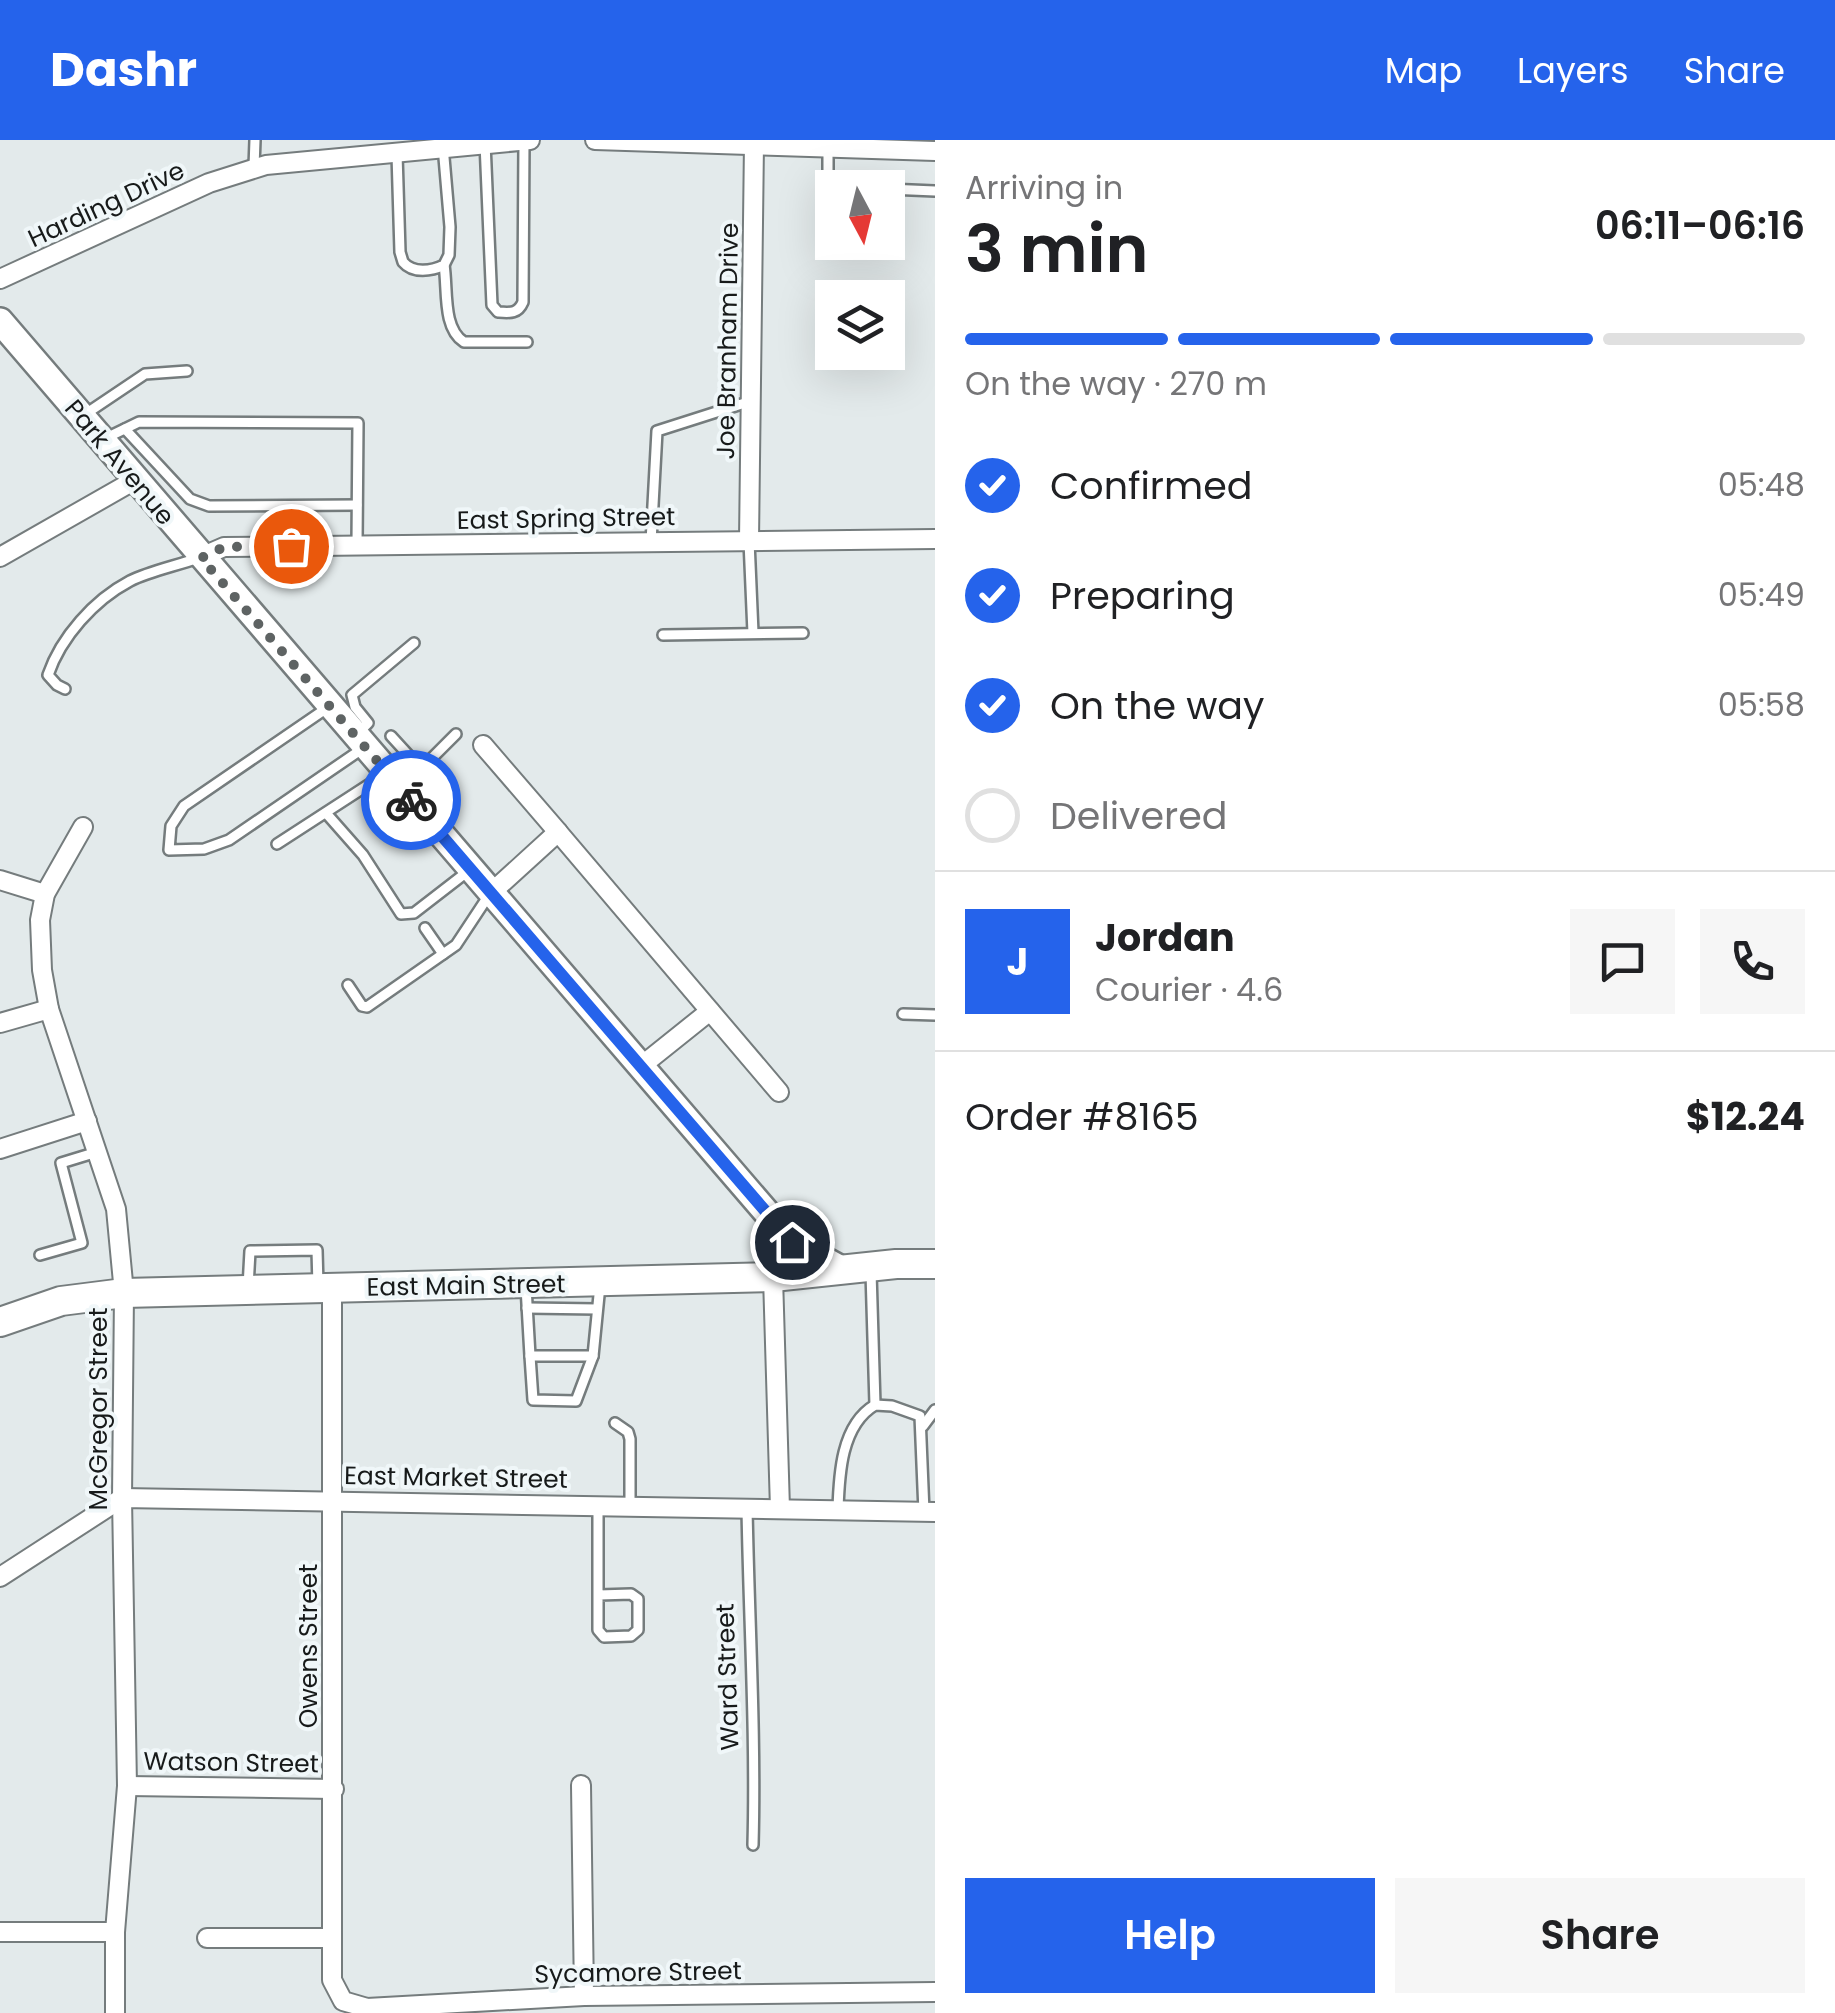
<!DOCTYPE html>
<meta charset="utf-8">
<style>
body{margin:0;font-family:Poppins,sans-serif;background:#f6f6f6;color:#202124;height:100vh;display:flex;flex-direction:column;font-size:38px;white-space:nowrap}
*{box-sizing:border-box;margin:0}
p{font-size:32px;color:#757577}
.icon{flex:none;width:55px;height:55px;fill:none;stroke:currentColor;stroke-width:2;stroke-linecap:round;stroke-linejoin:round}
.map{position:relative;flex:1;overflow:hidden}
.drawer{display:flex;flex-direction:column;background:#fff;width:900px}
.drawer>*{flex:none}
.needle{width:65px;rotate:173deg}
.controls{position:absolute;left:815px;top:30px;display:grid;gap:20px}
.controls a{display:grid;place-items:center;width:90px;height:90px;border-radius:0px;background:#fff;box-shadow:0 10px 40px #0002;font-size:50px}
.pin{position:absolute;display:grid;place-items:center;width:85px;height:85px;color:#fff;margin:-42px;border:5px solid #fff;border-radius:50%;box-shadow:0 2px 10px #0007}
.courier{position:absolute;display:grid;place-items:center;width:100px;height:100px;margin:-50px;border:8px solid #2563eb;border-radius:50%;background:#fff;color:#222;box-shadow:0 2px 12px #0007}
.head em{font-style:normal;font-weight:600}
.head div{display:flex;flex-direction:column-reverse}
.head{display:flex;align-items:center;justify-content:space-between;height:170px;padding:0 30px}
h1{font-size:65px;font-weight:600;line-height:75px}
.bar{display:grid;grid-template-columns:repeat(4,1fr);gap:15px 10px;align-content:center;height:120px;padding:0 30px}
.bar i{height:12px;border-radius:8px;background:#e0e0e0}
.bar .selected{background:#2563eb}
.bar p{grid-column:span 4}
.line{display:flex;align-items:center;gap:25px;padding:0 30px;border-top:2px solid #e0e0e0}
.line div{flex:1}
.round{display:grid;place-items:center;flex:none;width:105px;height:105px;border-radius:0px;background:#f6f6f6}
ol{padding:0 30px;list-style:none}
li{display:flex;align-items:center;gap:30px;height:110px}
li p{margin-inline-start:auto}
li .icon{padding:10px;border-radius:50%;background:#2563eb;color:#fff;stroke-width:4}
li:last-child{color:#757577}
li i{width:55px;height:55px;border:5px solid #e0e0e0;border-radius:50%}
.action{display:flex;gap:20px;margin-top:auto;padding:20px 30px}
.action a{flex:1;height:115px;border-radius:0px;background:#2563eb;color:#fff;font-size:40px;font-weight:600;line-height:115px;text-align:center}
.action a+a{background:#f6f6f6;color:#202124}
header{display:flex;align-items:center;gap:60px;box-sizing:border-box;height:140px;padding:0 50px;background:#2563eb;color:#fff}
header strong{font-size:48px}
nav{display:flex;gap:55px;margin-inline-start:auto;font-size:35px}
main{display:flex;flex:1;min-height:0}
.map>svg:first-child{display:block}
</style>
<header>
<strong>Dashr</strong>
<nav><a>Map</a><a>Layers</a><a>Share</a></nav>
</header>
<main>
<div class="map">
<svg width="935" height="1873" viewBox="0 0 935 1873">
<rect width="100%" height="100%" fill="#e3eaeb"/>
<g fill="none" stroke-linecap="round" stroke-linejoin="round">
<defs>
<g id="lane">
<path d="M485 3 492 165 498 172C510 173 518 174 523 162L524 0"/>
<polyline points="828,9 828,37 831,47 845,48"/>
<path d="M397 14 400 112 403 122C413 134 432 131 444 125L449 115 450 87 443 6"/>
<polyline points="254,27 255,0"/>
<polyline points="888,49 935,51"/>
<path d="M444 125C448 149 442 188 464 202H527"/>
<polyline points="84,275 145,234 187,231"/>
<polyline points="125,289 190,359 209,366 357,365"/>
<polyline points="104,299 139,282 358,283 357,404"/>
<polyline points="749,401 753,493"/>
<polyline points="651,402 657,291 751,261"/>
<polyline points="663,495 803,493"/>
<path d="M65 549 57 545 48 535C61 497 94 460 130 441 150 431 176 426 198 418"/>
<polyline points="327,568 184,666 171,686 169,710 204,709 229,700 362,609"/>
<polyline points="357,594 368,583 355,567 352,555 414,503"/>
<polyline points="391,596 423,631"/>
<polyline points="405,645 456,594"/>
<polyline points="326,673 363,715 401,774 414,773 467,732"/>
<polyline points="277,704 385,634"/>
<polyline points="425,788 443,814"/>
<polyline points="348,845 362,866 367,867 456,805 489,755"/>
<polyline points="903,874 935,875"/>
<polyline points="40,1115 82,1103 61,1023 97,1012"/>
<polyline points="871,1132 875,1265"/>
<polyline points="248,1147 250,1111 317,1110 318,1146"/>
<polyline points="526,1147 530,1216 593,1216 600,1145"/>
<polyline points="527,1168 597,1169"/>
<polyline points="530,1216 533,1260 576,1261 593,1216"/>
<polyline points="615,1283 628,1292 630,1299 630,1366"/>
<polyline points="923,1286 935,1270"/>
<polyline points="598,1365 598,1490 604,1497 631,1496 638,1490 638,1459 631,1454 599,1455"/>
<path d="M747 1368C749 1481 756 1593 753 1705"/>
<path d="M838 1370C839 1335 841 1285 875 1265L892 1266 920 1276 924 1372"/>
</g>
<g id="street">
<polyline points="595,0 935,11"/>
<polyline points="0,139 209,43 266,25 530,0"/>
<polyline points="749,400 754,3"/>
<polyline points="0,417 135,340"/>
<polyline points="201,417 224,407 935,399"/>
<polyline points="483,605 558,692"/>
<polyline points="83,687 45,754 40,780 42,830 49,869 116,1069 124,1153 122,1358 127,1646 115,1792 115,1873"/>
<polyline points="0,740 45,754"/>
<polyline points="491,753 558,692 779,952"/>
<polyline points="0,883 49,869"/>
<polyline points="640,927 710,871"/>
<polyline points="0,1009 87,981"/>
<polyline points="773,1137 780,1369"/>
<polyline points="332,1149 332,1840 343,1861 367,1868 584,1856 935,1852"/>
<polyline points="0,1437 122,1358 935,1372"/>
<polyline points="581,1645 584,1856"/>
<polyline points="127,1646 334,1649"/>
<polyline points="0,1792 115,1792"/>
<polyline points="207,1798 332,1798"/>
</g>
<polyline id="secondary" points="0,181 792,1102 841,1129"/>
<polyline id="primary" points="0,1182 61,1161 124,1153 773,1137 896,1124 935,1124"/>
</defs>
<use href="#lane" stroke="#757c7d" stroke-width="14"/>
<use href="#street" stroke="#757c7d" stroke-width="22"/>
<use href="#secondary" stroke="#757c7d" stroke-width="30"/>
<use href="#primary" stroke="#757c7d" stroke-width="32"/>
<use href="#lane" stroke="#fff" stroke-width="9"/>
<use href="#street" stroke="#fff" stroke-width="18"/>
<use href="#secondary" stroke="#fff" stroke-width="25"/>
<use href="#primary" stroke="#fff" stroke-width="28"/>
</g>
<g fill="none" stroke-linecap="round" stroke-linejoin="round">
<polyline stroke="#5e6363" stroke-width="10" stroke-dasharray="0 18" points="291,406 224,407 201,418 411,660"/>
<polyline stroke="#2563eb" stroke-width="12" points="411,660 792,1102"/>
</g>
<g text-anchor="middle" stroke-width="8" stroke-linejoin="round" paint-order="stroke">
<g font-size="25" fill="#171a1a" stroke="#f0f7f9">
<text transform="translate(106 64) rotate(-25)" y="9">Harding Drive</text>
<text transform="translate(727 201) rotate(-89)" y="9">Joe Branham Drive</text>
<text transform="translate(120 322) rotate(50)" y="9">Park Avenue</text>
<text transform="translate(566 378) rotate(-1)" y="9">East Spring Street</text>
<text transform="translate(466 1145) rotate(-1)" y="9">East Main Street</text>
<text transform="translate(98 1269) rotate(-90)" y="9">McGregor Street</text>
<text transform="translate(456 1337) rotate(1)" y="9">East Market Street</text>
<text transform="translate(308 1506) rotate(-90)" y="9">Owens Street</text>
<text transform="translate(727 1537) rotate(-92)" y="9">Ward Street</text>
<text transform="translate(231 1622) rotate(1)" y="9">Watson Street</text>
<text transform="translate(638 1832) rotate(-1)" y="9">Sycamore Street</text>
</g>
</g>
</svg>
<div class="controls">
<a><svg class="needle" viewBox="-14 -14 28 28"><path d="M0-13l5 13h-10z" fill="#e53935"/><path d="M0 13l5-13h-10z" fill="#757577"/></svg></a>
<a><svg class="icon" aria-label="layers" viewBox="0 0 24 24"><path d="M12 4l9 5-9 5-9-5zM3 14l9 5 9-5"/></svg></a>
</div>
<div class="pin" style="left:291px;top:406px;background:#ea580c"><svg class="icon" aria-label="bag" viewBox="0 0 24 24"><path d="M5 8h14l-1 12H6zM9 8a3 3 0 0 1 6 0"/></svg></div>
<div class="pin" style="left:792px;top:1102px;background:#1f2937"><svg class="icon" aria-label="home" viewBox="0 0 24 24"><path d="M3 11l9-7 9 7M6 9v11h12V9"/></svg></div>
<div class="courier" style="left:411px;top:660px"><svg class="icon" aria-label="bike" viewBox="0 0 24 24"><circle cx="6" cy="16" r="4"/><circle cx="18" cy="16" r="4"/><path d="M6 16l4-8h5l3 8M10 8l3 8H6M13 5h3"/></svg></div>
</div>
<section class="drawer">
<div class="head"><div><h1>3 min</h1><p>Arriving in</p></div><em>06:11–06:16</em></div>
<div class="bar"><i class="selected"></i><i class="selected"></i><i class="selected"></i><i></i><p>On the way · 270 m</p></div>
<ol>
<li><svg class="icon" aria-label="check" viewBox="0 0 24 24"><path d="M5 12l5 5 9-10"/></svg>Confirmed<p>05:48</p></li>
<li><svg class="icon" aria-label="check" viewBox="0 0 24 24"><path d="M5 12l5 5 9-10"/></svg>Preparing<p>05:49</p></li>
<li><svg class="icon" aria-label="check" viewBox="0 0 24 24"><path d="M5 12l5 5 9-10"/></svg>On the way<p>05:58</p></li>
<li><i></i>Delivered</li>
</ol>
<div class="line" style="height:180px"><b class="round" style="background:#2563eb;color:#fff">J</b><div><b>Jordan</b><p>Courier · 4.6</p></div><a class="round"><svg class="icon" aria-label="chat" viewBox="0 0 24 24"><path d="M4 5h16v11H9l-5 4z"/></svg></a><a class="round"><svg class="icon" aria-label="phone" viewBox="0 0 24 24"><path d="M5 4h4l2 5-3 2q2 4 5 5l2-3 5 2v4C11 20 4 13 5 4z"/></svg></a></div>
<div class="line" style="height:130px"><div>Order #8165</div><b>$12.24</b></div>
<div class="action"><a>Help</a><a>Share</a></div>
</section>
</main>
